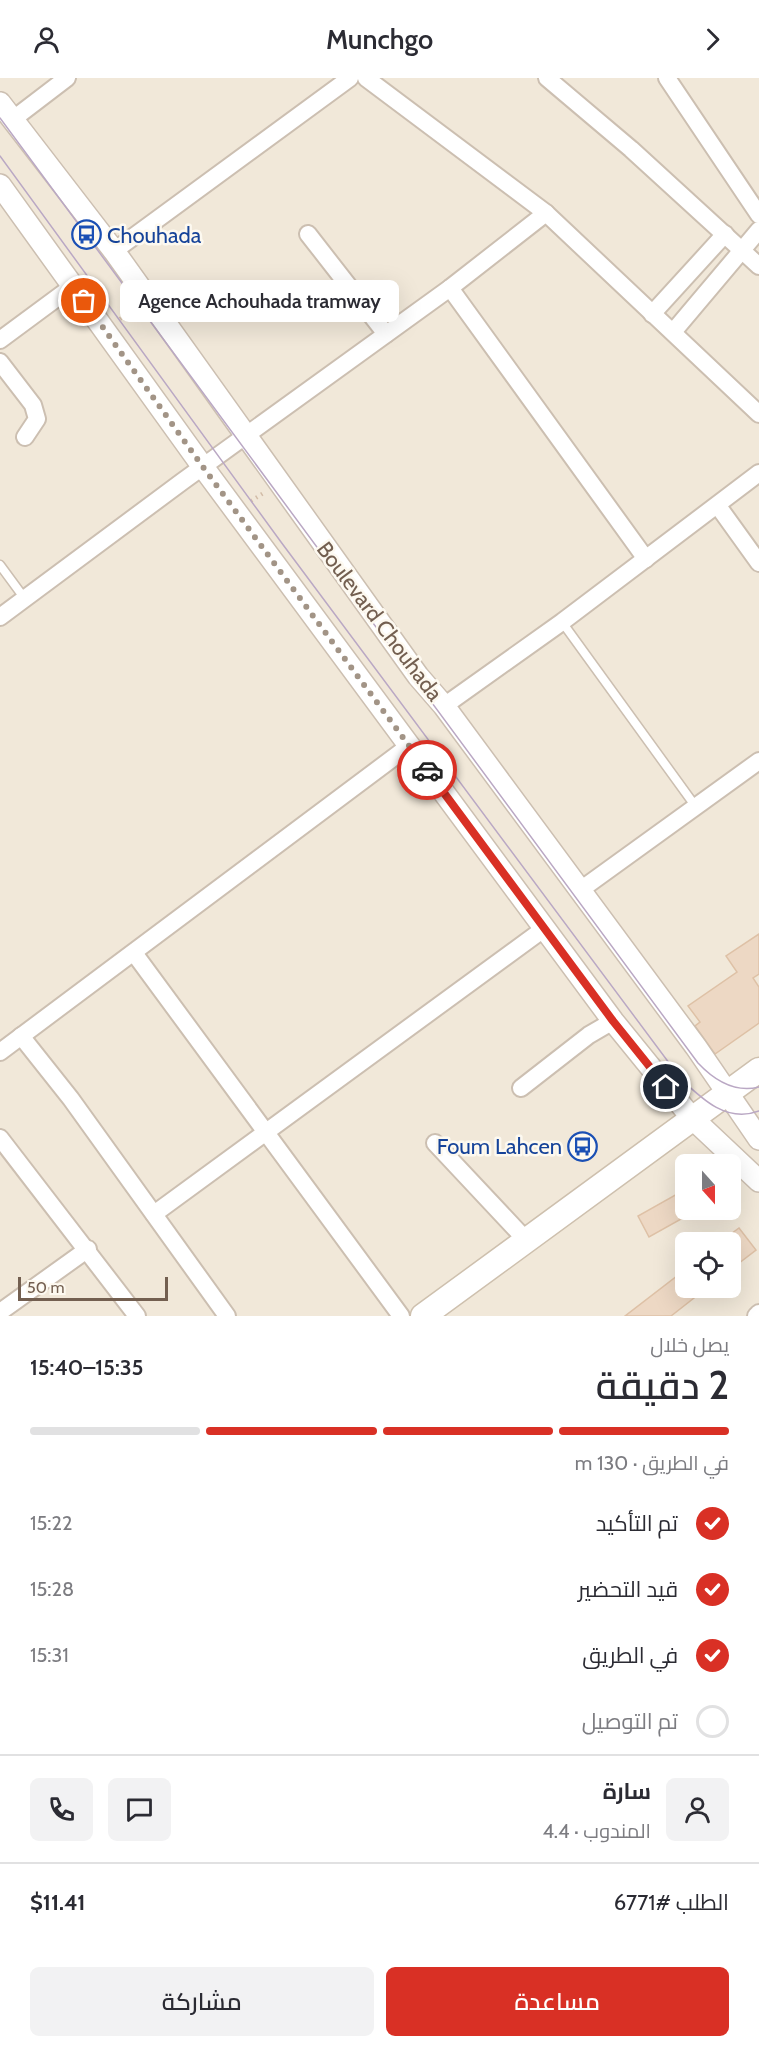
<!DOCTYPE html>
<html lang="ar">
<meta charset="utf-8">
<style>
body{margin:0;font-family:Cabin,Cairo,sans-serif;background:#f2f2f3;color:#2b2b33;direction:rtl;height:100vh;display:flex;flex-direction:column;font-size:22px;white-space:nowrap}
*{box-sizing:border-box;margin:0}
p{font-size:20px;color:#7c7c81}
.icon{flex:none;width:33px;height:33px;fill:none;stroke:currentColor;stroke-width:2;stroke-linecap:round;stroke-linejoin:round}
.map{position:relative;height:1238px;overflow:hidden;direction:ltr}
.side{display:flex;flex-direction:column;background:#fff;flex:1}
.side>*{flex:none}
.needle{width:39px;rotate:159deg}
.fabs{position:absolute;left:675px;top:1076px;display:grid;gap:12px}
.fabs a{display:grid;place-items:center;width:66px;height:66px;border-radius:9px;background:#fff;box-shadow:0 6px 24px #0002;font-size:30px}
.scale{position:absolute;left:18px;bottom:15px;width:150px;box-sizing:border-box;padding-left:6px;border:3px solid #735f50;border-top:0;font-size:16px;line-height:21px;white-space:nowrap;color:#735f50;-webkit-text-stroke:4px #fdf9f0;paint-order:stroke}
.pin{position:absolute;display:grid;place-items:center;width:51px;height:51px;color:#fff;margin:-26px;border:3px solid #fff;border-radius:50%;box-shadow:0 2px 6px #0007}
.courier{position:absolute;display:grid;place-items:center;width:60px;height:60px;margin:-30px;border:4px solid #d93025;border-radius:50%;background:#fff;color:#222;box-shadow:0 2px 8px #0007}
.bubble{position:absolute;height:42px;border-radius:9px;background:#fff;box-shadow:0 6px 24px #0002;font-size:20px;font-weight:600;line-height:42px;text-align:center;direction:rtl}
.head em{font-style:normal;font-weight:600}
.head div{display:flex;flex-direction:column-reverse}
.head{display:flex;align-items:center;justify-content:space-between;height:102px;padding:0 30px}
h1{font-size:39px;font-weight:600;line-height:45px}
.bar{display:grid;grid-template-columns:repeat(4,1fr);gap:9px 6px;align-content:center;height:72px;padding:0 30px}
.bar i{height:8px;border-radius:4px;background:#e1e1e2}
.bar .selected{background:#d93025}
.bar p{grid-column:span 4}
.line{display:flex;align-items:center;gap:15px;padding:0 30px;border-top:2px solid #e1e1e2}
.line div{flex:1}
.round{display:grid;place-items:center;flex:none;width:63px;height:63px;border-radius:9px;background:#f2f2f3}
ol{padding:0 30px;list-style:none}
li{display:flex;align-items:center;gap:18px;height:66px}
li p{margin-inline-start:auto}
li .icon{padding:6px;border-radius:50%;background:#d93025;color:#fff;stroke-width:4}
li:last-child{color:#7c7c81}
li i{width:33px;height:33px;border:3px solid #e1e1e2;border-radius:50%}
.cta{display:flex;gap:12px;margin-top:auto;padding:12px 30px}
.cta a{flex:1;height:69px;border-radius:9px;background:#d93025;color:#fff;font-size:24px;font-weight:600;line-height:69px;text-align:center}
.cta a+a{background:#f2f2f3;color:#2b2b33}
header{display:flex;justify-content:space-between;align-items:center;height:78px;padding:0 30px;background:#fff;font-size:27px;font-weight:600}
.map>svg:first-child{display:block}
</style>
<header><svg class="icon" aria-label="forward" viewBox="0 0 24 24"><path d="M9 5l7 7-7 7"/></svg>Munchgo<svg class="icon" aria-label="person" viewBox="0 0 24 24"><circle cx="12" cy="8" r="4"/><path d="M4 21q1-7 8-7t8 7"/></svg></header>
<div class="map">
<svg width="759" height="1238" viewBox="0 0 759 1238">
<rect width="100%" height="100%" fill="#faf6ea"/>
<path fill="#f1e8d9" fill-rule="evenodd" d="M0 0H759V1238H0ZM686 1086H730V1131H686ZM686 1164H730V1209H686Z"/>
<g fill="#edd8c4" stroke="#dec1a6" stroke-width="1.5">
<polygon points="759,856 759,896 753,900 759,909 759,945 715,976 695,948 700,944 688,928 737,894 726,878"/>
<polygon points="686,1111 686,1131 699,1131 649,1159 638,1138"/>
<polygon points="739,1150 756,1172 730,1192 730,1164 720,1164"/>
<polygon points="686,1191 686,1209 708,1209 671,1238 625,1238"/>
</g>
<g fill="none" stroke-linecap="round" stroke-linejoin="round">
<defs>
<g id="service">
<polyline points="0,487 25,521"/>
<polyline points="562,544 696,729"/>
</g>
<g id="minor">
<polyline points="366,0 546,135 759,336"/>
<polyline points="547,0 631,71 759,188"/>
<polyline points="667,0 759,137"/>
<polyline points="12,42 67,0"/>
<polyline points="308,156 386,256"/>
<polyline points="114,173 350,0"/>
<polyline points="450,210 646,481"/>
<polyline points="652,236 725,156"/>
<polyline points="673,254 759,152"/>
<polyline points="0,262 73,208"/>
<polyline points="0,284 33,327 37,341 25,359"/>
<polyline points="718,428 759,485"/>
<polyline points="0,539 183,403 450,210 546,135"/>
<polyline points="444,628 562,544 759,395"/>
<polyline points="579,813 759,683"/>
<polyline points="134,875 401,1238"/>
<polyline points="21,958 71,1021 227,1238"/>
<polyline points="0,974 409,668"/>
<polyline points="521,1010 589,957 613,943"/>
<polyline points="0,1060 137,1238"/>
<polyline points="435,1065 526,1162"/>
<polyline points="154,1136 545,850"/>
<polyline points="0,1234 88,1171"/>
<polyline points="756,1238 759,1235"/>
</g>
<g id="tertiary">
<polyline points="0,25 114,173 418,598 444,628 696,969 759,1061"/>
<polyline points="0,107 203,389 613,943 691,1039 759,1103"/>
</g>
<polyline id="secondary" points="423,1238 759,992"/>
</defs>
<use href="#service" stroke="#ccbfb1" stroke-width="11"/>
<use href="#minor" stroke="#ccbfb1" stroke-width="20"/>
<use href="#tertiary" stroke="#ccbfb1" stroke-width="24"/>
<use href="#secondary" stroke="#cec0ae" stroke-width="27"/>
<g stroke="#d2bca7" stroke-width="4" stroke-dasharray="1.5 4.5" stroke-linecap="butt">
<polyline points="120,241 133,231"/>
<polyline points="251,423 265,414"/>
</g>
<use href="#service" stroke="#fff" stroke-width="8"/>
<use href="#minor" stroke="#fff" stroke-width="16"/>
<use href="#tertiary" stroke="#fff" stroke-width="21"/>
<use href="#secondary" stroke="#fff" stroke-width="24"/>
<g stroke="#baa8c4" stroke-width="1.5">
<path d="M0 40 698 985C714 1002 735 1015 759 1009"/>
<path d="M0 78 281 464 681 1001C703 1022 727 1045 759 1033"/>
</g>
</g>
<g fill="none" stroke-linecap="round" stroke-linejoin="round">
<polyline stroke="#a29486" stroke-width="6" stroke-dasharray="0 10.8" points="84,223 203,389 427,692"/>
<polyline stroke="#d93025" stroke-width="8" points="427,692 613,943 666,1009"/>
</g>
<defs>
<symbol id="bus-ring" viewBox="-11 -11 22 22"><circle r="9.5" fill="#fdf9f0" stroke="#1a4fb4" stroke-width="1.5"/><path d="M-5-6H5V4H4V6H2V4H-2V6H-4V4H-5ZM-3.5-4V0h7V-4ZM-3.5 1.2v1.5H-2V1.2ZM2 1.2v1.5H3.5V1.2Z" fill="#1a4fb4"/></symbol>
</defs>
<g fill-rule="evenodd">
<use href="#bus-ring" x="70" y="140" width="33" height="33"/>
<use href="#bus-ring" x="566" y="1052" width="33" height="33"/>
</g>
<g text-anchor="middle" stroke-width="5" stroke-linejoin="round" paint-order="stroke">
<g font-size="22" fill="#164399" stroke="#fdf9f0" text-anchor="start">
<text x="107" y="165">Chouhada</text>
<text x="562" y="1076" text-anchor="end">Foum Lahcen</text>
</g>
<g font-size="22" fill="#735f50" stroke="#fdf9f0">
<text transform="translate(380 543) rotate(53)" y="8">Boulevard Chouhada</text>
</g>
</g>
</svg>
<div class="fabs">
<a><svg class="needle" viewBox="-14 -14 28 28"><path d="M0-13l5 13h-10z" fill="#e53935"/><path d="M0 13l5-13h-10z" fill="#7c7c81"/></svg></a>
<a><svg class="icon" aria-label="locate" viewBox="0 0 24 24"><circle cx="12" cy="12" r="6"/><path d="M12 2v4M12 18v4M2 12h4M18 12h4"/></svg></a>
</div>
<div class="scale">50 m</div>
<div class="pin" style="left:84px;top:223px;background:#ea580c"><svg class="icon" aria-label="bag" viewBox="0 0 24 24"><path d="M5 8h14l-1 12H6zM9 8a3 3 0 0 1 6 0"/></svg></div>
<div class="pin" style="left:666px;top:1009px;background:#1f2937"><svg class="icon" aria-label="home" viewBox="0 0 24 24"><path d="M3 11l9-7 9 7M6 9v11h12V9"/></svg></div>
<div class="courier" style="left:427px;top:692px"><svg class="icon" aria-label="car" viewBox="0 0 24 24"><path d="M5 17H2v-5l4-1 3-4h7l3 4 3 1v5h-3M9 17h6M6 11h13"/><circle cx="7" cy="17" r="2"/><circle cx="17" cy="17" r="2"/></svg></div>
<div class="bubble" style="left:120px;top:202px;width:279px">Agence Achouhada tramway</div>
</div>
<section class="side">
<div class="head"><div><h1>2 دقيقة</h1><p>يصل خلال</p></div><em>15:35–15:40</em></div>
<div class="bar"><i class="selected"></i><i class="selected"></i><i class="selected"></i><i></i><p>في الطريق · 130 m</p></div>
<ol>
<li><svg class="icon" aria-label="check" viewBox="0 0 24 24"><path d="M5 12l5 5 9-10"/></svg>تم التأكيد<p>15:22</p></li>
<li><svg class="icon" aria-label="check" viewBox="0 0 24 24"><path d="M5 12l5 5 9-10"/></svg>قيد التحضير<p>15:28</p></li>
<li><svg class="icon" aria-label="check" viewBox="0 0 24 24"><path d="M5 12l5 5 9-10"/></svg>في الطريق<p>15:31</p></li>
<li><i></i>تم التوصيل</li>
</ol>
<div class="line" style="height:108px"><a class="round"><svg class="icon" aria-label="person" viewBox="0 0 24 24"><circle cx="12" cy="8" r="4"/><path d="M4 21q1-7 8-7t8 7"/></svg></a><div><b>سارة</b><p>المندوب · 4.4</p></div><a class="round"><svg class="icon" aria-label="chat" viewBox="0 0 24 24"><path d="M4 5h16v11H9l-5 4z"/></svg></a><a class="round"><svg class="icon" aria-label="phone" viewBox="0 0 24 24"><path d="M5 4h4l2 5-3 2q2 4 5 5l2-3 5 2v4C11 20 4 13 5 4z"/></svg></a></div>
<div class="line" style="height:78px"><div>الطلب #6771</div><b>$11.41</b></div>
<div class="cta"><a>مساعدة</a><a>مشاركة</a></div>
</section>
